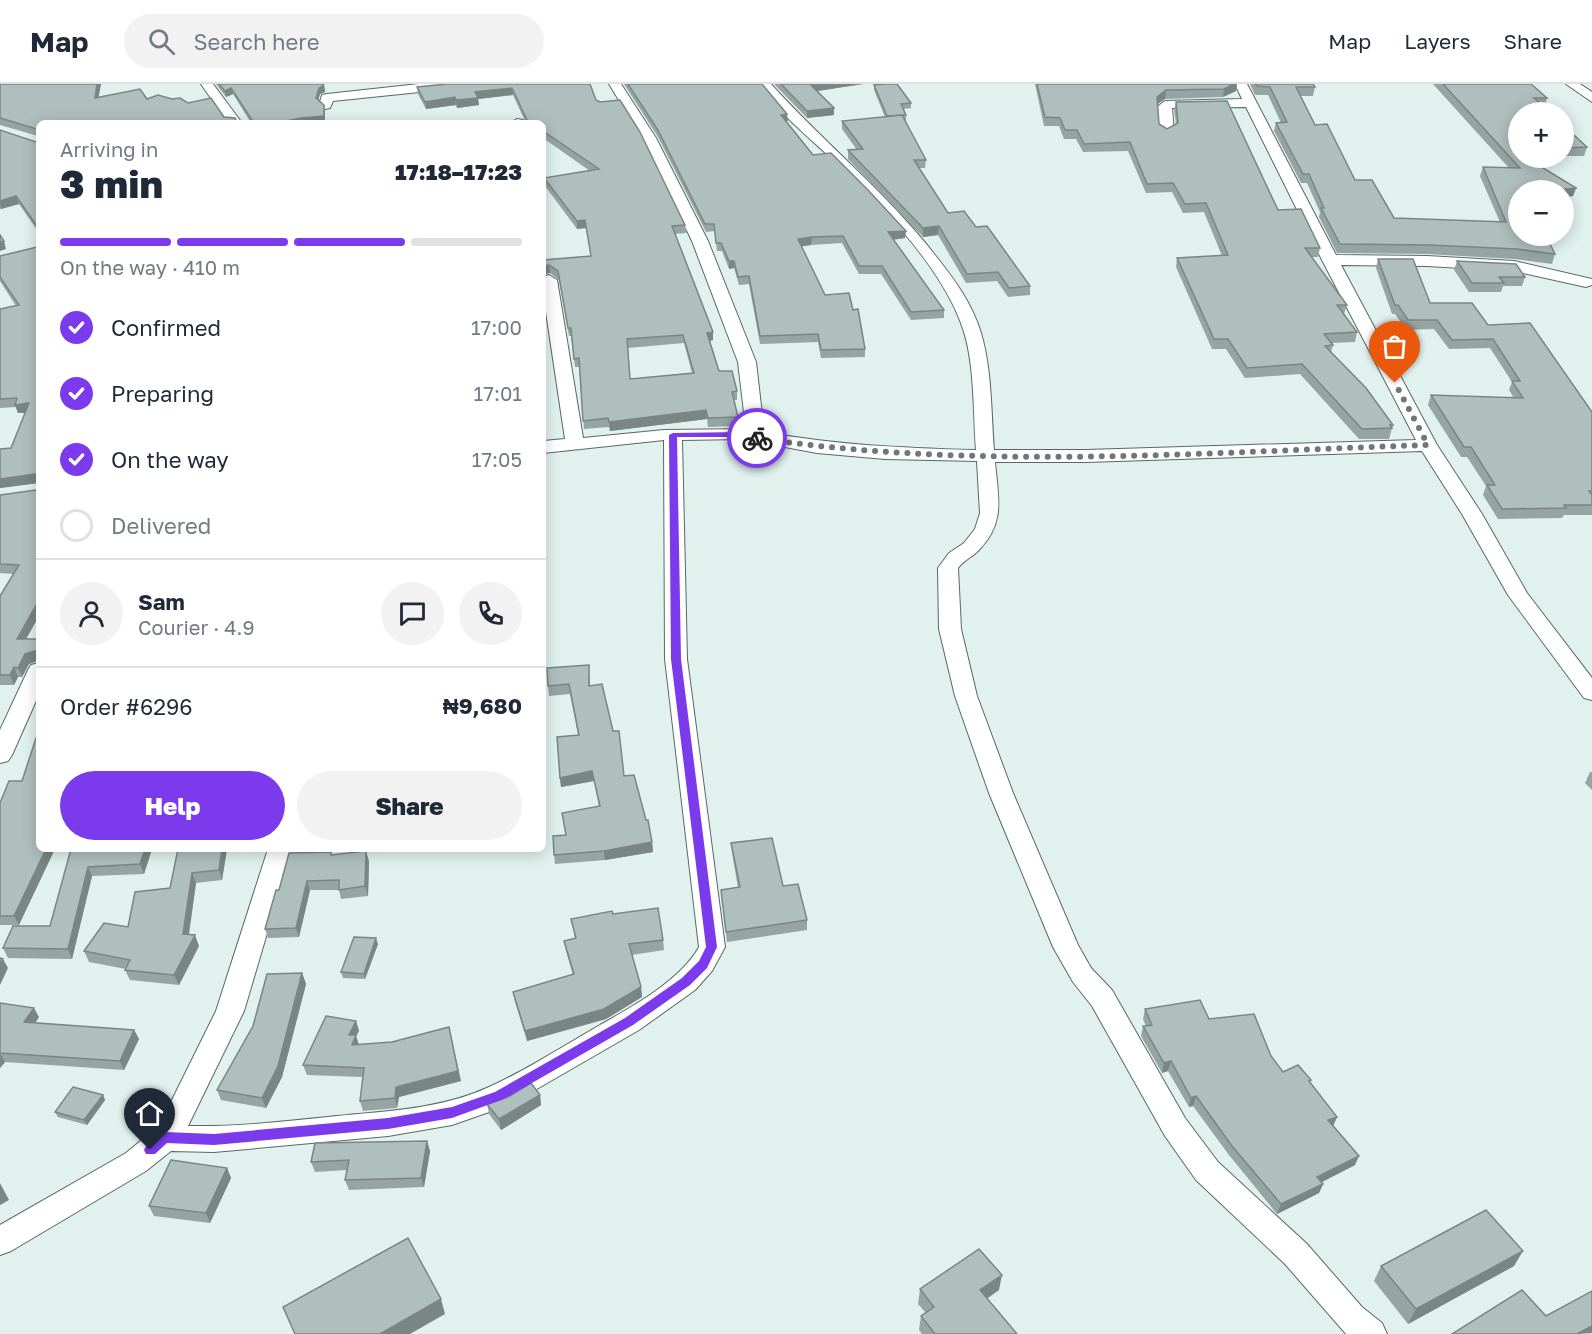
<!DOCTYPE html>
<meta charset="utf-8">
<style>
body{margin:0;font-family:"Golos Text",sans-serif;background:#f2f2f3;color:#1f2937;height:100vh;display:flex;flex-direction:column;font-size:22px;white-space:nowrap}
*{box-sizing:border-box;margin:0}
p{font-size:20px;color:#747a83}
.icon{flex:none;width:33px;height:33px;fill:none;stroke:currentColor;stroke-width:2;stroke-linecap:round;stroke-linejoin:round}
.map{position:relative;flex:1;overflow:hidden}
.details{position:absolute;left:36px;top:36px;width:510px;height:732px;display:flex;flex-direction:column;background:#fff;border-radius:9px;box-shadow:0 3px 15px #0003}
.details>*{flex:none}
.fabs{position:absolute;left:1508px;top:18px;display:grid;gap:12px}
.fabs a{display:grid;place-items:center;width:66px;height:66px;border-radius:50%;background:#fff;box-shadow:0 3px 15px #0003;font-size:30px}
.pin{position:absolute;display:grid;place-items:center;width:51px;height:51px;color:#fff;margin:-62px -26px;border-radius:50% 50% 50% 0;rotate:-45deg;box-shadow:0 0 6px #0007}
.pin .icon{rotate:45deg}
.courier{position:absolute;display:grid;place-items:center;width:60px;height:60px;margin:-30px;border:4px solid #7c3aed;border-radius:50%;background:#fff;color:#222;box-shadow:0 2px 8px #0007}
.overview em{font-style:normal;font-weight:800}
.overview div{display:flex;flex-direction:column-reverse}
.overview{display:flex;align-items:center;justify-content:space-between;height:102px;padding:0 24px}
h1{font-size:39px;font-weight:800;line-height:45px}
.bar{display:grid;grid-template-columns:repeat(4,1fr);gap:9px 6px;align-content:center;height:72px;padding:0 24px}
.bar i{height:8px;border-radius:4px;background:#e0e1e3}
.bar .on{background:#7c3aed}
.bar p{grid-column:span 4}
.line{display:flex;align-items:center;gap:15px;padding:0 24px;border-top:2px solid #e0e1e3}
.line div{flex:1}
.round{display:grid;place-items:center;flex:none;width:63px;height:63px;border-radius:32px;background:#f2f2f3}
ol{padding:0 24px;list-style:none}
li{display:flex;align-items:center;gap:18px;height:66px}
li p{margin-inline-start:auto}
li .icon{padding:6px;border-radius:50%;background:#7c3aed;color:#fff;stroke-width:4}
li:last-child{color:#747a83}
li i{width:33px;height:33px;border:3px solid #e0e1e3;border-radius:50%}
.button{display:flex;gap:12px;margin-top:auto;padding:12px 24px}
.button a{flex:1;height:69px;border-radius:36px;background:#7c3aed;color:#fff;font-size:24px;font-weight:800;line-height:69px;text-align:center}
.button a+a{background:#f2f2f3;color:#1f2937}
header{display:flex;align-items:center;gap:36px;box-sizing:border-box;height:84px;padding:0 30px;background:#fff;border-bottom:2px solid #e0e1e3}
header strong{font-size:28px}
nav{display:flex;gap:33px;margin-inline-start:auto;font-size:21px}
.search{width:420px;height:54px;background:#f2f2f3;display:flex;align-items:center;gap:15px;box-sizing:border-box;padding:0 21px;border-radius:33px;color:#747a83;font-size:22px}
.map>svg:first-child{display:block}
</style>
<header>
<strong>Map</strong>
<div class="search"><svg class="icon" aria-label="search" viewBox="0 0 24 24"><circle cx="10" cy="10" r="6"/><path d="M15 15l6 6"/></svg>Search here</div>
<nav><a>Map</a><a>Layers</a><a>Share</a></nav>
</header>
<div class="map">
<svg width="1592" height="1250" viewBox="0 0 1592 1250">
<rect width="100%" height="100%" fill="#e0f1ee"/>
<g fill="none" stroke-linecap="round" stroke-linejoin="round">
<defs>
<g id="street">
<polygon points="201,0 213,0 242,39 228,39"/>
<polygon points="419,0 464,0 458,4 333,17 330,24 325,25 319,21 322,11 327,10"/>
<path d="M609 0H621L656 54 708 157 756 278 764 348C835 361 904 364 976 366 973 328 975 284 964 248 945 186 879 118 832 75 806 51 779 29 758 0H771C824 59 886 108 935 171 954 195 972 219 981 249 992 286 991 328 994 366H1086L1416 356 1322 176 1246 23 1172 24 1174 48 1167 52 1160 48 1157 23 1165 17 1242 15 1235 0H1247L1336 171 1427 172 1514 177 1592 195V201L1586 203 1514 187 1427 182 1341 181 1437 361 1482 430 1527 509 1592 594V616L1584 614 1508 511 1462 430 1422 367 1086 378H995C998 413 1006 438 979 466 972 473 964 476 958 484L961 545 977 612 1013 709 1078 861 1091 884 1112 906 1185 1034 1218 1078 1307 1160 1362 1223 1382 1239 1387 1250H1346L1285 1180 1196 1096 1165 1052 1092 922 1073 898 1053 863 989 709 955 612 939 545 938 484 949 469 964 459 975 445 980 429 977 377 885 375 817 369 742 355 682 356 687 575 725 863 712 887 695 906 639 946 509 1021 452 1041 388 1052 214 1068 171 1067 146 1087 11 1167 0 1171V1141L126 1069 155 1045 172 1016 216 927 268 765H292L244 927 188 1042C238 1043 288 1037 337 1032 387 1027 442 1025 489 1003 527 986 563 962 600 941 632 923 681 896 699 863L665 575 664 356 543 369V357L565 355 543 208V193L549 191 557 196 583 354 664 346 746 345 738 278 692 157 642 54Z"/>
<polygon points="1566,0 1580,0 1592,8 1592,18"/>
<polygon points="517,35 523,36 525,39 510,39"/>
<polygon points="39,579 39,610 12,671 8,677 0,679 0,646 28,586 31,581"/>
</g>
</defs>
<use href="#street" stroke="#596866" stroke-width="2"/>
<use href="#street" fill="#fff" fill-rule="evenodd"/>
</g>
<g fill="#96a4a3" fill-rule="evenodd">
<polygon points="0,0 101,0 98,13 172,15 188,19 224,33 39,39 39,149 19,120 0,125 0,46 36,58 39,55 38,52 0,41"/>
<polygon points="216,0 324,0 325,8 320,10 318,16 325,27 325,38 314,39 251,39 233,10 226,13"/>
<path d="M590 0 596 16 685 141 686 149 675 150 713 256 710 257 719 287 737 307V316H734L738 333V342L708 343 707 335 610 347 609 343 584 345 579 283H575L571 252H569L559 196 550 189 543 176 591 172 586 144 577 145 545 102 544 94 590 87 543 54V39H526L513 11 478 15 479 21 457 24 456 21 426 25 418 10 417 3ZM684 259 692 289 630 295 628 264Z"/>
<polygon points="624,0 762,0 788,37 786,37 813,71 906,147 905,154 893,156 944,226 944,234 911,236 881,190 859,190 842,159 811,161 801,162 825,211 853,226 865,265 865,273 821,274 818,258 760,260 749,200 739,201 734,184 729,185 722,167 717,167 715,147 706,148 658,53"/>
<polygon points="774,0 863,0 817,7 834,31 807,34"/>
<polygon points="1035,0 1237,0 1236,7 1223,13 1165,15 1157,20 1159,40 1167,45 1176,40 1174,26 1176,18 1278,126 1320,164 1318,173 1311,173 1347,221 1344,230 1357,248 1355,258 1331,259 1333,261 1331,268 1393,341 1389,355 1359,355 1300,290 1245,294 1226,265 1212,265 1176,183 1177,174 1222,172 1204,128 1183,129 1172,108 1146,109 1128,67 1083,68 1076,55 1064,55 1059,42 1044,42"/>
<polygon points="1250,0 1313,0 1315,3 1313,12 1300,12 1315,41 1355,96 1394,134 1500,138 1480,92 1483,83 1509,84 1433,0 1531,0 1547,14 1545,22 1518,28 1518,74 1576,104 1573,112 1563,114 1563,106 1518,106 1555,170 1552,180 1514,175 1427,170 1337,169 1319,133 1320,128 1307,99 1301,99 1274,47 1276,39 1281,39 1268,11 1255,11"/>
<polygon points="874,1 911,19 911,24 904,25 906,31 906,36 905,36 926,76 925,84 919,84 948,129 976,143 1030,202 1030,211 1008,213 997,197 966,199 938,151 923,153 848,75 848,66 857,66 842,45 842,37 885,33 874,6"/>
<polygon points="1563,41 1587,63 1584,72 1563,72"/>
<polygon points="39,158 39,532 26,555 39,555 39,590 37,586 37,577 29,580 22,593 18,593 14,601 0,601 0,512 13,490 0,489 0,411 36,406 38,404 38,399 0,404 0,365 11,364 25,329 18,329 16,323 0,324 0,225 16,222 0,197 0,172 37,163"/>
<polygon points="1378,175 1430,219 1488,241 1592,328 1592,431 1564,431 1562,434 1498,435 1483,411 1486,402 1467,373 1461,373 1428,321 1431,311 1514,314 1509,306 1512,298 1490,264 1449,265 1434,245 1406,246 1395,230 1392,230 1376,184"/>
<polygon points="1457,177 1525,193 1522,202 1503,202 1501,208 1469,208 1454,186"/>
<polygon points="590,591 590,602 613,647 624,692 652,758 653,768 605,776 555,780 554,771 565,751 599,723 594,697 561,703 560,694 578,651 570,610 549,612 548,602"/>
<polygon points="1590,688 1592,688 1592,706 1585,699"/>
<polygon points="22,697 19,841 0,841 0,719"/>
<polygon points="731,759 783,802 807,836 807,846 727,858 721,806 738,804 732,768"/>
<polygon points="71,765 152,765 144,790 92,792 72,875 8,874 3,864 50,842"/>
<polygon points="178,765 227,765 222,796 196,799 189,851 199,862 179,901 130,896 125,886 126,885 89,878 84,867 128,843 170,804"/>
<polygon points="331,768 332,770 369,777 368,812 341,815 339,806 310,806 299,853 268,854 265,845 279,806"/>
<polygon points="613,830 663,856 664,866 632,871 641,903 642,913 606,935 527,957 515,918 513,908 573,891 566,867 564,857 575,854 571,835"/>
<polygon points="378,860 365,895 343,894 341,888"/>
<polygon points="302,889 306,900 282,993 266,1024 221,1016 217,1006"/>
<polygon points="0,919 39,933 35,939 134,946 139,955 124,986 5,978 0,984"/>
<polygon points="1145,925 1209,935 1271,972 1283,988 1310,998 1337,1033 1333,1042 1355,1081 1322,1098 1323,1100 1319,1109 1277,1130 1229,1071 1193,1022 1189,1023 1168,987 1162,989 1141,952 1143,942 1146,942 1143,935"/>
<polygon points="356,937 359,947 356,952 359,961 461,997 399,1013 397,1024 363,1027 360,1017 363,993 307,991 303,981"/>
<polygon points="103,1011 105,1016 87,1041 58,1033 55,1028"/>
<polygon points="540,1011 541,1021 501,1046 489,1030 487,1020"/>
<polygon points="427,1057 430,1067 424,1103 349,1106 345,1096 347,1086 315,1088 311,1078"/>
<polygon points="227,1084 231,1094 210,1139 154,1132 149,1122"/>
<polygon points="1381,1182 1514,1182 1408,1240 1374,1197"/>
<polygon points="920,1205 999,1206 987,1214 1017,1250 922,1250 919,1246 921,1232 926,1229 918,1220"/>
</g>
<g fill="#7a8684">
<polygon points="97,0 101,0 97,21 95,14"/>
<polygon points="323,0 324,0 325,8 320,10 317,20 316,14 319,4"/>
<polygon points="820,0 863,0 811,8 811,1"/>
<polygon points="1234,0 1237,0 1236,7 1223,13 1224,5"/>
<polygon points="231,4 233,10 226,13 225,7"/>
<polygon points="512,4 513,11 478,15 479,21 457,24 456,16 475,8"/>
<polygon points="1166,6 1165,15 1156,21 1157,13"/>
<polygon points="455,13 456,21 426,25 425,18"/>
<polygon points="324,21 325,38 277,39"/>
<polygon points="834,24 834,31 807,34 807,27"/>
<polygon points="787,30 788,37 781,38 781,31"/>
<polygon points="1576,104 1573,112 1563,114 1563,106 1558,106"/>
<polygon points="16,112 19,120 1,125 0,117"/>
<polygon points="585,136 586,144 577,145 577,137"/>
<polygon points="939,142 938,151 923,153 923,144"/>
<polygon points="906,147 905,154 887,156 888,148"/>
<polygon points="812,153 811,161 798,163 798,155"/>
<polygon points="4,157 6,165 0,167 0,158"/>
<polygon points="729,177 734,177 734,184 729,185"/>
<polygon points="549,181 550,189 543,191 543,182"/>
<polygon points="713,248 713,256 707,257 707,249"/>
<polygon points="29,319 33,328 18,329 15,321"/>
<polygon points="706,326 707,335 610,347 609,338"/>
<polygon points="35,390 39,399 0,404 0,395"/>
<polygon points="39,516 39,532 21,564 17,555"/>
<polygon points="35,567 38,577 29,580 22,593 18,584 25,570"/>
<polygon points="14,583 18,593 14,601 10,591"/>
<polygon points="592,687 594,697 561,703 560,694"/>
<polygon points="652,758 653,768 605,776 604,767"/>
<polygon points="46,765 55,765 19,841 14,832"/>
<polygon points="145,765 152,765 144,790 140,780"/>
<polygon points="222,765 227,765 222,796 219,786"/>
<polygon points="366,767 369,777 368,812 365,802"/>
<polygon points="88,783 92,792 72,875 68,865"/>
<polygon points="192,789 196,799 187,861 183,850"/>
<polygon points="307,797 310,806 299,853 296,844"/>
<polygon points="195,851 199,862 179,901 174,891"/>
<polygon points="376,854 378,860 365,895 364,890"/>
<polygon points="3,875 8,884 0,901 0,881"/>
<polygon points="302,889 306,900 282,993 266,1024 262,1014"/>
<polygon points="641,903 642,913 606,935 527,957 525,947"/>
<polygon points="34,924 39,933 29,948 24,938"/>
<polygon points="356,937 359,947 356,952 359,961 356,971 349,951"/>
<polygon points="449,943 461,997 399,1013 397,1024 395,1014 396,1003"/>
<polygon points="134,946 139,955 124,986 120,977"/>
<polygon points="0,969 5,978 0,984"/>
<polygon points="1171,977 1168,987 1162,989 1164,979"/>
<polygon points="103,1011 105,1016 87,1041 84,1036"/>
<polygon points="540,1011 541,1021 501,1046 499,1035"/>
<polygon points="1196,1012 1193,1022 1189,1023 1191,1014"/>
<polygon points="1337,1033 1333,1042 1328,1036"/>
<polygon points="427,1057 430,1067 424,1103 421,1094"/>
<polygon points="1359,1072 1355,1081 1314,1102 1317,1093"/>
<polygon points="227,1084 231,1094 210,1139 206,1129"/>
<polygon points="0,1099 9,1116 0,1121"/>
<polygon points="1323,1100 1319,1109 1277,1130 1281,1120"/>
<polygon points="1523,1167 1514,1182 1408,1240 1416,1225"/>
<polygon points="1002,1191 999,1206 978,1221 980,1206"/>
<polygon points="441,1215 445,1230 410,1250 380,1250"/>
<polygon points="1592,1242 1592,1249 1577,1250"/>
</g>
<g fill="#afbfbd" stroke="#7a8684" stroke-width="1.5" fill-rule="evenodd">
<polygon points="0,0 97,0 95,14 140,5 147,15 158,11 172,15 180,14 188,19 211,14 224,33 235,34 237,39 39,39 39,145 16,112 0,117 0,46 36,58 39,55 37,45 0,34"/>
<polygon points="219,0 323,0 323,2 319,4 316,14 324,21 324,32 301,34 277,39 254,39 231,4 225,7"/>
<path d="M447 0H590L596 16 600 18 620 16 640 48 685 141 672 142 713 248 707 249 719 287H732L737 307 732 308 738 333 708 334 706 326 609 338 608 334 583 337 579 274 574 275 571 244H568L558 187 549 181 543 182V176L591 172 585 136 577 137 544 94 599 85 543 47V39H532L527 36 512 4 475 8 478 14 456 16 455 13 425 18 417 3ZM683 251 694 289 630 295 627 255Z"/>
<polygon points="628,0 762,0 787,30 781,31 813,71 831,69 868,106 906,147 888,148 944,226 911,228 882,182 859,182 843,152 812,153 798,155 825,211 849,209 853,226 858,225 865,265 821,266 818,250 760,252 749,192 738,193 734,177 729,177 721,159 716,159 714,140 705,140 658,46"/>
<polygon points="781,0 820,0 811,1 834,24 807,27"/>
<polygon points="886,0 897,0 911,19 901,20 906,31 887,32 874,1"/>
<polygon points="1037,0 1234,0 1224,5 1166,6 1157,13 1159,40 1167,45 1178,39 1176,18 1227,17 1278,126 1301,125 1320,164 1305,164 1347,221 1337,221 1357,248 1324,250 1333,261 1325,262 1366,304 1393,341 1390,341 1392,344 1362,345 1302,280 1247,284 1228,255 1214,255 1177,174 1228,171 1206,119 1185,120 1173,99 1147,100 1130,58 1084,60 1077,46 1065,46 1060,34 1045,33"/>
<polygon points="1255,0 1313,0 1315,3 1296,3 1315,41 1327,40 1355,96 1372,96 1394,134 1506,138 1483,83 1520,84 1443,0 1531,0 1547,14 1534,14 1550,28 1518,28 1518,65 1513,65 1518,68 1518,74 1527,74 1576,104 1558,106 1518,106 1518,152 1546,152 1555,170 1517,165 1430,161 1340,160 1321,124 1324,124 1309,90 1303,90 1276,39 1287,38 1270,3 1257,2"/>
<polygon points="902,31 926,76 914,76 948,129 964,127 976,143 987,142 1030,202 1009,204 998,188 967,190 939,142 923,144 848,66 863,65 842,37"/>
<polygon points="1563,41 1587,63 1563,64"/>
<polygon points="0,151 4,157 0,158"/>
<polygon points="39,158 39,516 17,555 39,555 39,586 37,586 37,570 35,567 25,570 18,584 14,583 10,591 0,591 0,512 19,481 0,480 0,411 36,406 38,404 38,392 35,390 0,395 0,365 11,364 29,319 15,321 17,314 0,315 0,225 19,221 0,193 0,172 37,163"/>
<polygon points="1378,175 1413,175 1430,219 1472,219 1488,241 1530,239 1592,328 1592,407 1589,407 1592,411 1592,421 1564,421 1566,424 1502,425 1487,401 1495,401 1471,363 1464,363 1431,311 1523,314 1512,297 1520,297 1493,255 1452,256 1437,236 1408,236 1398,221 1395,221"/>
<polygon points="1457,177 1516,180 1525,193 1499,193 1504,199 1472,199"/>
<polygon points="589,581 589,602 602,600 613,647 619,647 624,692 634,691 646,736 648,736 652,758 604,767 554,771 553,752 566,751 562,729 600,722 592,687 560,694 557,653 579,651 569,600 548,602 547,584"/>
<polygon points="39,645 39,765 46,765 14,832 0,832 0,719 9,697 22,697"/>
<polygon points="772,754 783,802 798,800 807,836 726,848 721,806 740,803 731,759"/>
<polygon points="71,765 145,765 140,780 88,783 68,865 3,864 13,842 50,842"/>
<polygon points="178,765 222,765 219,786 192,789 183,850 195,851 174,891 125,886 130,876 84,867 104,839 128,843 135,808 170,804"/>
<polygon points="366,767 365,802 339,806 339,796 307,797 296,844 265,845 276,806 279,806 289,769 331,768 331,771"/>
<polygon points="658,824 663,856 629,860 641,903 604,925 525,947 513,908 574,890 564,857 576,854 571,835 612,827 613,830"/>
<polygon points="354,853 376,854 364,890 341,888"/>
<polygon points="0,874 3,875 0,881"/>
<polygon points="302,889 278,982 262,1014 217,1006 253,942 267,890"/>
<polygon points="1200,916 1209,935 1254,930 1271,972 1283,988 1298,981 1311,996 1309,997 1337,1033 1328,1036 1359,1072 1317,1093 1323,1100 1281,1120 1232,1062 1196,1012 1191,1014 1171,977 1164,979 1143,942 1152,941 1145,925"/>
<polygon points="0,919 34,924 24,938 134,946 120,977 0,969"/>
<polygon points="326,932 356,937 349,951 356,951 352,961 392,958 449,943 458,987 396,1003 395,1014 360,1017 364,984 303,981"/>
<polygon points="531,999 540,1011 499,1035 487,1020 508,1013"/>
<polygon points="73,1003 103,1011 84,1036 55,1028"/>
<polygon points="427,1057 421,1094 345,1096 349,1076 311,1078 315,1059"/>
<polygon points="171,1076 227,1084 206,1129 149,1122"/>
<polygon points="1486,1126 1523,1167 1416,1225 1381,1182"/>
<polygon points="408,1154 441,1215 380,1250 295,1250 283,1223"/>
<polygon points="979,1165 1002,1191 980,1206 1017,1250 935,1250 921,1232 934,1223 920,1205"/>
<polygon points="1522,1206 1546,1232 1592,1207 1592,1242 1577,1250 1452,1250"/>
</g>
<polygon fill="#7c3aed" points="742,348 761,354 757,356 742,353 677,353 681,575 717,863 707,884 690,901 633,941 504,1015 452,1034 388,1045 214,1061 167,1059 155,1070 146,1070 144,1066 146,1062 165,1048 214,1050 388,1034 452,1023 495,1008 625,934 682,894 699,877 706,863 671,575 669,351 673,349"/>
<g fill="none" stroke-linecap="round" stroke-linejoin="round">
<path stroke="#6e7877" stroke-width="6" stroke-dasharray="0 10.8" d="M757 354C979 387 1205 368 1428 361L1395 299"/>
</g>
</svg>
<div class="fabs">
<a>+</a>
<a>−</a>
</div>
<div class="pin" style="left:1395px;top:299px;background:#ea580c"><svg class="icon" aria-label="bag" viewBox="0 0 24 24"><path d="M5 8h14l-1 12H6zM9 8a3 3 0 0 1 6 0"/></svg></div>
<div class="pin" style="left:150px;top:1066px;background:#1f2937"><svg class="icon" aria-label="home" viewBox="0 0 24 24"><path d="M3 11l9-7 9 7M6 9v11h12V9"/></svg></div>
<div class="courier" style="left:757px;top:354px"><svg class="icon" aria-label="bike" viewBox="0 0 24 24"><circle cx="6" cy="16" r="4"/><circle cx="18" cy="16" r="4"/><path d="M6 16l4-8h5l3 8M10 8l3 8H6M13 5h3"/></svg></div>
<section class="details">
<div class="overview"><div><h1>3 min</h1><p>Arriving in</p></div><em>17:18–17:23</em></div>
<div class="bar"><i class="on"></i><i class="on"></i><i class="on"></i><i></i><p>On the way · 410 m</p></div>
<ol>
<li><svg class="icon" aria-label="check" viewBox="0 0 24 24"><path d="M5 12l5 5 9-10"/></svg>Confirmed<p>17:00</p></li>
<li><svg class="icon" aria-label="check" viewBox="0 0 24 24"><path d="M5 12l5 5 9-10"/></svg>Preparing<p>17:01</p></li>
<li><svg class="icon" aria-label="check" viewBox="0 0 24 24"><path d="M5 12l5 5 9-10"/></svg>On the way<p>17:05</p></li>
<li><i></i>Delivered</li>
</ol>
<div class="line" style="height:108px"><a class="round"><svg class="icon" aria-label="person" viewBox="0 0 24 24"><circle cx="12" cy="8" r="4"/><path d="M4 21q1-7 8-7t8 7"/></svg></a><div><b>Sam</b><p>Courier · 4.9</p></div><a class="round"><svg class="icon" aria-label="chat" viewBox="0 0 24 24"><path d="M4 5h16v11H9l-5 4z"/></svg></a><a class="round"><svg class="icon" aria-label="phone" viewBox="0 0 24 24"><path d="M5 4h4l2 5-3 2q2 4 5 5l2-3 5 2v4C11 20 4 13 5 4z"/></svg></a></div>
<div class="line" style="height:78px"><div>Order #6296</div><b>₦9,680</b></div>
<div class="button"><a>Help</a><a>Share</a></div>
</section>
</div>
